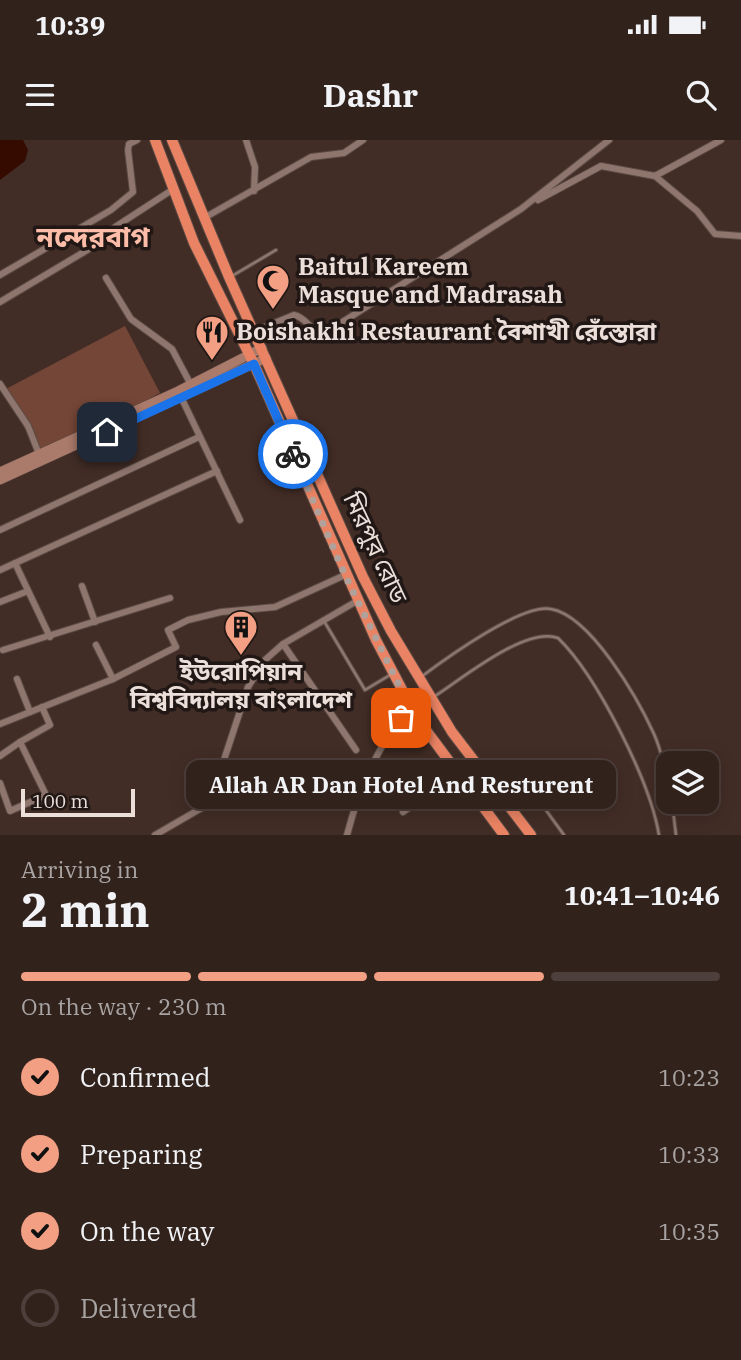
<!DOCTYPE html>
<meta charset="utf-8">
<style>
body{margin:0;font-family:"IBM Plex Serif","Noto Sans Bengali",serif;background:#3a2a25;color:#f1f3f6;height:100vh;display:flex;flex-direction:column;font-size:26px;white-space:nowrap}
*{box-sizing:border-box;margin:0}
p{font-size:23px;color:#a8a4a3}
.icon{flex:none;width:38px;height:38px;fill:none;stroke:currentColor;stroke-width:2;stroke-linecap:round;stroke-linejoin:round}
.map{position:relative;height:695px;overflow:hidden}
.drawer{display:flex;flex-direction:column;background:#32221c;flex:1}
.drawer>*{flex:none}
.tools{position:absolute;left:656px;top:611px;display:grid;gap:14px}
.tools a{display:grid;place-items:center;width:63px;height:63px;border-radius:14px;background:#32221c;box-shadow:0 4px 18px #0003,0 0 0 2px #4d3f3b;font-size:35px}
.scale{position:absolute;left:21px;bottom:18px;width:114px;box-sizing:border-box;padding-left:7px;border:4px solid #ecdfda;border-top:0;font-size:19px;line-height:24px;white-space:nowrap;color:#ecdfda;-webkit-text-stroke:5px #211815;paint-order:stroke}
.pin{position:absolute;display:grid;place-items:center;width:60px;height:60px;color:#fff;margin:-30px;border-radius:14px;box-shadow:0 4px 10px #0006}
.courier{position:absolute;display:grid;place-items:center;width:70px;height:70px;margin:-35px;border:5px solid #1a73e8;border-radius:50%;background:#fff;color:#222;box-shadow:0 2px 9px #0007}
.bubble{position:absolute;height:49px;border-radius:14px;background:#32221c;box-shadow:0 4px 18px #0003,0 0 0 2px #4d3f3b;font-size:23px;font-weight:800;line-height:49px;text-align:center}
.head em{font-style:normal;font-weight:800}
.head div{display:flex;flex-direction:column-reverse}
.head{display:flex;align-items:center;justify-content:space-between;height:119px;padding:0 21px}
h1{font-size:46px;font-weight:800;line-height:52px}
.bar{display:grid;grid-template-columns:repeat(4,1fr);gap:10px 7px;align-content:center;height:84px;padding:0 21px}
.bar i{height:9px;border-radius:5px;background:#4d3f3b}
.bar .on{background:#f39f84}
.bar p{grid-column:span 4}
ol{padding:0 21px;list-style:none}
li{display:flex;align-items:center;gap:21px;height:77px}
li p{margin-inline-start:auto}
li .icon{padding:7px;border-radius:50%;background:#f39f84;color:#111;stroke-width:4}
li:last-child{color:#a8a4a3}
li i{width:38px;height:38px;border:4px solid #4d3f3b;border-radius:50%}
.status{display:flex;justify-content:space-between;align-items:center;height:49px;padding:0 35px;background:#32221c;direction:ltr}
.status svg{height:19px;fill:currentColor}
header{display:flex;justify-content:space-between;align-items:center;height:91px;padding:0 21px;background:#32221c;font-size:32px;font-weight:800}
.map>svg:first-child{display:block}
</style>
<div class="status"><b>10:39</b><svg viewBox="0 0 49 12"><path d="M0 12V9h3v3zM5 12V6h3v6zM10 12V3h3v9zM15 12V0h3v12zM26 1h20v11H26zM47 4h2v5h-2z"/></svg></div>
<header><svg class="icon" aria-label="menu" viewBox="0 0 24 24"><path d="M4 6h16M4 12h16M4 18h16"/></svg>Dashr<svg class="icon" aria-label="search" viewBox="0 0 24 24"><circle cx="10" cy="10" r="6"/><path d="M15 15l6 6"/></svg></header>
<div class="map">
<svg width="741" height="695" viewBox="0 0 741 695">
<rect width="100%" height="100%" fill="#422d26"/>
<polygon fill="#744637" points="125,186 160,253 40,317 4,250"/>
<polygon fill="#350b00" points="0,0 23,0 28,10 25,21 0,40"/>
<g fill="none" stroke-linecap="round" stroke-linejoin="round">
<defs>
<g id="lane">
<polyline points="232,136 276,110"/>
<polyline points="324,481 365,550 390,535"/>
<path d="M421 537C445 519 522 463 551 469 591 476 638 559 654 594 661 610 665 628 668 645"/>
<path d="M435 556C463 538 526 486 558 498 597 536 650 641 659 695"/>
<polyline points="495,642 510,632 519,633 564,695"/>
<polyline points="672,662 676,695"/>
</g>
<g id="street">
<polyline points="246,0 255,27 254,51"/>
<polyline points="655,36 697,71 715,94 741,96"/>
<polyline points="538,60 601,26 655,36 721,0"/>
<polyline points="204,78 311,17 344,13 363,0"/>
<polyline points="0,135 111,70 133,52 128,10 129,4 137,0"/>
<polyline points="106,138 131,179 172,209 191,245"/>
<polyline points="0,162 89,109 115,87 172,50"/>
<path d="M255 191 294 175C307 177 311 194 325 193L521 69 609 0"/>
<polyline points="0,244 28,286 39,314"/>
<polyline points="181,257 240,380"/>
<polyline points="0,390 199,297"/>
<polyline points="15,423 50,497"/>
<polyline points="0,430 217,331"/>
<polyline points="82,446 95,482"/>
<polyline points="0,462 28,451"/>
<polyline points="283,504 356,610"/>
<polyline points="3,510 170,458"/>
<polyline points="17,539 30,572"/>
<polyline points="113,539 176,507 168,490 188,480 221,472 275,467 345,435"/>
<polyline points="0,584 113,539 96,505"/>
<polyline points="0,616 20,602"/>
<polyline points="208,641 220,632 248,547 265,520 283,504 357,461"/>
<polyline points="0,643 10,671 46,655 20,602 50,585 42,567"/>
<polyline points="403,672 456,634"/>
<polyline points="155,695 219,658"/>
<path d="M347 695C359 648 378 604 410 567"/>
</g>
<g id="secondary">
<polyline points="0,332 178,251 262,208"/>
<polyline points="0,340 266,218"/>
</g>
<g id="highway">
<polyline points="155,0 194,103 254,224 376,500 417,578 504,695"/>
<polyline points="172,0 229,137 363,437 391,491 452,592 531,695"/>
</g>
</defs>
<use href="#lane" stroke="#5b4a44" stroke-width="4.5"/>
<use href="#street" stroke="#5b4a44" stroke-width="8"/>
<use href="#secondary" stroke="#5b4a44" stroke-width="10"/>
<use href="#highway" stroke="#5b4a44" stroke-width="12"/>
<use href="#lane" stroke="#8e766e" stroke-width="2.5"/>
<use href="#street" stroke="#8e766e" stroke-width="6"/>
<use href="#secondary" stroke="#aa7a6b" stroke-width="9"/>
<use href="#highway" stroke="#ea8363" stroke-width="10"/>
</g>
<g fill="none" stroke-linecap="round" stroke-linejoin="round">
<polyline stroke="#b0a19b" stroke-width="7" stroke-dasharray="0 12.6" points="293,314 345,435 410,568 401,578"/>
<polyline stroke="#1a73e8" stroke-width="9" points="107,292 254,224 293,314"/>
</g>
<defs>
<symbol id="mosque-pin" viewBox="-11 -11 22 30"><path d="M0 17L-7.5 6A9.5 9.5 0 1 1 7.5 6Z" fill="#f39f84" stroke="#211815"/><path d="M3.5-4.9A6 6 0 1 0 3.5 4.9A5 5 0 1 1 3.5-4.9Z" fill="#111"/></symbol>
<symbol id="restaurant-pin" viewBox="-11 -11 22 30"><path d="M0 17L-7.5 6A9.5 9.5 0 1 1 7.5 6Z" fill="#f39f84" stroke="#211815"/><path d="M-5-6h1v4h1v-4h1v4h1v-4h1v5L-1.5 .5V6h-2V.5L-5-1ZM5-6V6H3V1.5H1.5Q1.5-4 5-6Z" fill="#111"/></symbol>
<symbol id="building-pin" viewBox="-11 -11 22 30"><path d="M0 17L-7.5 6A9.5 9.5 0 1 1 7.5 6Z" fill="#f39f84" stroke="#211815"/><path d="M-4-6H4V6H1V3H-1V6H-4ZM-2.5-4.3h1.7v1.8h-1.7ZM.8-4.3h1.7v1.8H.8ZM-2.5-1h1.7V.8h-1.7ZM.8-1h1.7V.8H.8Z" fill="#111"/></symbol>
</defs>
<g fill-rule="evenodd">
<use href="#mosque-pin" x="254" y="122" width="38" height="52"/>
<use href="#restaurant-pin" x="193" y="173" width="38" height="52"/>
<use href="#building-pin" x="222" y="468" width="38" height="52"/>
</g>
<g text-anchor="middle" stroke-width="7" stroke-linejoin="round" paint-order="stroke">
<g font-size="24" font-weight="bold" fill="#ecdfda" stroke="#211815" text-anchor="start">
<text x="298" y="135">Baitul Kareem<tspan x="298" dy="28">Masque and Madrasah</tspan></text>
<text x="236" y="200">Boishakhi Restaurant বৈশাখী রেঁস্তোরা</text>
<text x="241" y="540" text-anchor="middle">ইউরোপিয়ান<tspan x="241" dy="28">বিশ্ববিদ্যালয় বাংলাদেশ</tspan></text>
</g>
<g font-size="24" fill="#ecdfda" stroke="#211815">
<text transform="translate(375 408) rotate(65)" y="8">মিরপুর রোড</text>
</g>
<g font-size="28" font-weight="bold" fill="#fdbda8" stroke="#211815">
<text x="93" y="107">নন্দেরবাগ</text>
</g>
</g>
</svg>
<div class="tools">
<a><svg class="icon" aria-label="layers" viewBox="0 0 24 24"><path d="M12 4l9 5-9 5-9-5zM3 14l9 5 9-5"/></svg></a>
</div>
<div class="scale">100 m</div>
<div class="pin" style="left:401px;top:578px;background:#ea580c"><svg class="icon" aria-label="bag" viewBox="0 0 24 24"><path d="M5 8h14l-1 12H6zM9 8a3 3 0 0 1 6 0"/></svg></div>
<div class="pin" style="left:107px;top:292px;background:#1f2937"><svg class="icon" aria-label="home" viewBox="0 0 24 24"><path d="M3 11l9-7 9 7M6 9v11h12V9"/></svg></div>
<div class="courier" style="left:293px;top:314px"><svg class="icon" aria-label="bike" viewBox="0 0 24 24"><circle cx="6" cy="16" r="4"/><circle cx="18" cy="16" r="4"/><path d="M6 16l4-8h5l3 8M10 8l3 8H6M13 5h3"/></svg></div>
<div class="bubble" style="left:186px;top:620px;width:430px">Allah AR Dan Hotel And Resturent</div>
</div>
<section class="drawer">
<div class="head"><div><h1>2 min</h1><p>Arriving in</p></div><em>10:41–10:46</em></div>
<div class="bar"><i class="on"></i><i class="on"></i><i class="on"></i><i></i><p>On the way · 230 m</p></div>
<ol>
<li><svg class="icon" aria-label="check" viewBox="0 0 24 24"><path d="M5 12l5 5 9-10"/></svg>Confirmed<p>10:23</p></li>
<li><svg class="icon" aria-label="check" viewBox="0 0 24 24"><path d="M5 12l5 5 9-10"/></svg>Preparing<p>10:33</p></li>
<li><svg class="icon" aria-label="check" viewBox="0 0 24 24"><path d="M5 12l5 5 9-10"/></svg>On the way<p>10:35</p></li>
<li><i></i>Delivered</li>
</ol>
</section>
